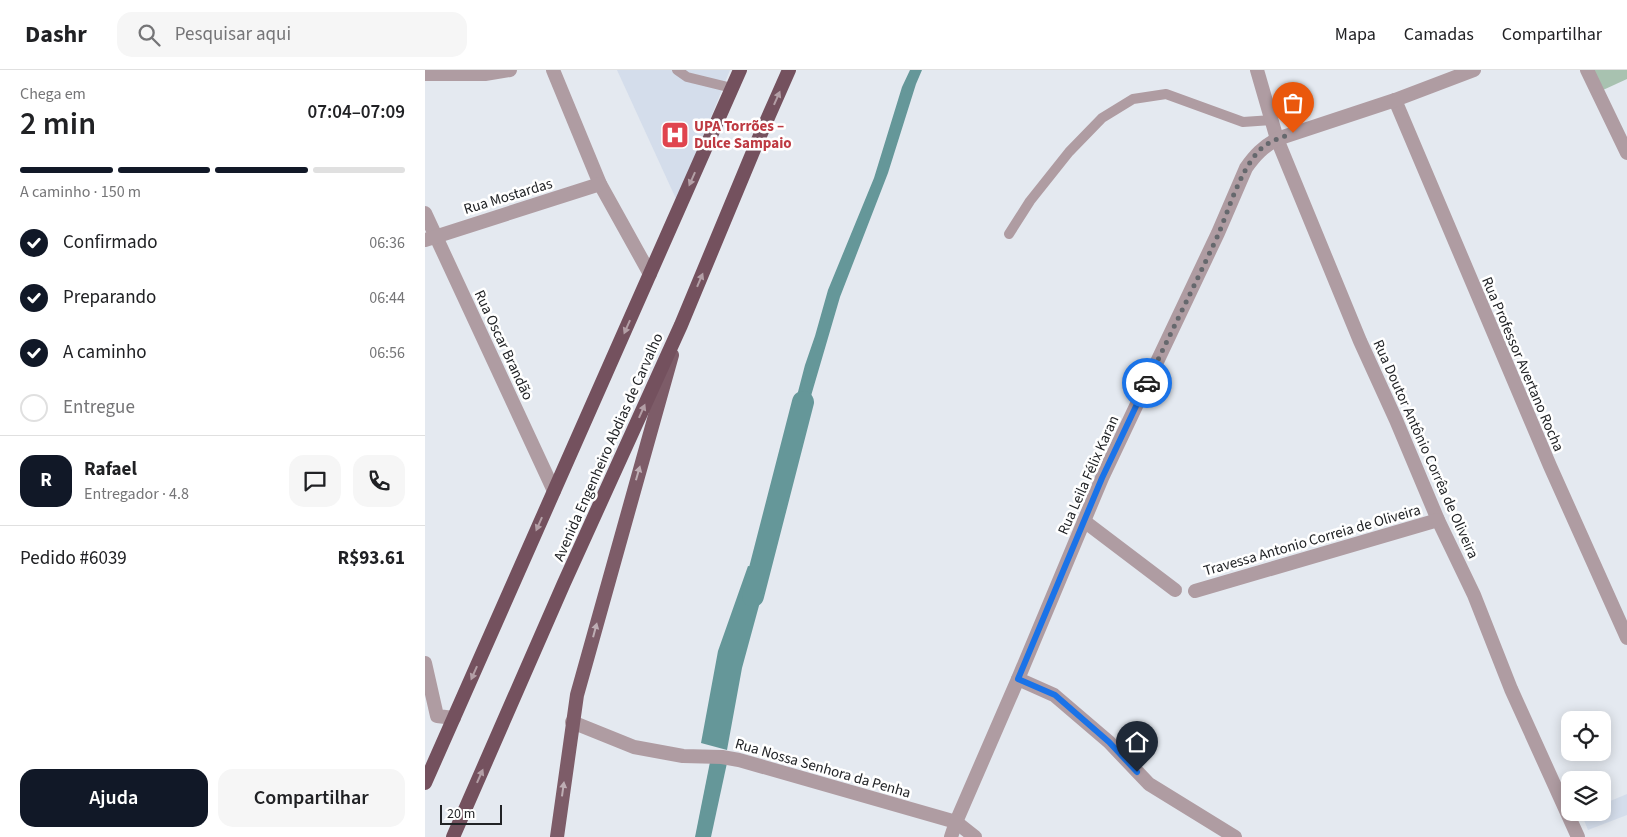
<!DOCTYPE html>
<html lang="pt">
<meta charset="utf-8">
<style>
body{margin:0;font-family:"Source Sans 3",sans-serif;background:#f6f6f6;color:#202124;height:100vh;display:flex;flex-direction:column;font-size:19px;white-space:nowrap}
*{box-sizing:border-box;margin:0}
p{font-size:16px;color:#757577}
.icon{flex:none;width:28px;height:28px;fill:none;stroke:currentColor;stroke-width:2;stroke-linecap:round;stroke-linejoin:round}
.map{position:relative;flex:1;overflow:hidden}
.details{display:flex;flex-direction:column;background:#fff;width:425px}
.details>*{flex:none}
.controls{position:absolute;left:1136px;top:641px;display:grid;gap:10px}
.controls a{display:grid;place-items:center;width:50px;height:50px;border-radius:10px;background:#fff;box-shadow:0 2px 12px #0003;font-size:25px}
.scale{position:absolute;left:15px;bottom:12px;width:62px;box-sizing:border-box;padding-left:5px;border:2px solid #212326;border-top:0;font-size:14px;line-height:18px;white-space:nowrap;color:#212326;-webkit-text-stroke:4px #fff;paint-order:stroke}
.pin{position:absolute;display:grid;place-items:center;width:42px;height:42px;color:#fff;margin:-51px -21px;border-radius:50% 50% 50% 0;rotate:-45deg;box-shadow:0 0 5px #0007}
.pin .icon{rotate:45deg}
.courier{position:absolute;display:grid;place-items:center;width:50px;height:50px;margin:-25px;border:4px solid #1a73e8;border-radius:50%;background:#fff;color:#222;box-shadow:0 1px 6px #0007}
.overview em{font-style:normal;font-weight:600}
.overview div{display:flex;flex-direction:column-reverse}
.overview{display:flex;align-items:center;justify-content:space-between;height:85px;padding:0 20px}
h1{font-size:32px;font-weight:600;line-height:38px}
.bar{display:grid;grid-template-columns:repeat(4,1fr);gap:8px 5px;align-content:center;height:60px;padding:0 20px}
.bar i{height:6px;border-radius:4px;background:#e0e0e0}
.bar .current{background:#111827}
.bar p{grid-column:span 4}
.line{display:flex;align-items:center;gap:12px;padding:0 20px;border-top:1px solid #e0e0e0}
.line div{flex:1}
.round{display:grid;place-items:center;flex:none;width:52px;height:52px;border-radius:15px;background:#f6f6f6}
ol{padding:0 20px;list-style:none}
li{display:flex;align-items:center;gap:15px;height:55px}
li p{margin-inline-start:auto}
li .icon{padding:5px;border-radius:50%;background:#111827;color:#fff;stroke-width:4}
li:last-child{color:#757577}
li i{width:28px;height:28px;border:2px solid #e0e0e0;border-radius:50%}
.button{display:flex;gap:10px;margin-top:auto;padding:10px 20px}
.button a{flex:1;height:58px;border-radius:15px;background:#111827;color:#fff;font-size:20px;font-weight:600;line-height:58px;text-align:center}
.button a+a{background:#f6f6f6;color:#202124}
header{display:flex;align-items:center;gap:30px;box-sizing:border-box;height:70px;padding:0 25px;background:#fff;border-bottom:1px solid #e0e0e0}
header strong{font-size:24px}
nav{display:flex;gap:28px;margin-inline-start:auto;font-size:18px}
.search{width:350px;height:45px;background:#f6f6f6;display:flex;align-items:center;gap:12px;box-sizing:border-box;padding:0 18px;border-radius:15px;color:#757577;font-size:19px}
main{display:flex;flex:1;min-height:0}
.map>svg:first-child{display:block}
</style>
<header>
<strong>Dashr</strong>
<div class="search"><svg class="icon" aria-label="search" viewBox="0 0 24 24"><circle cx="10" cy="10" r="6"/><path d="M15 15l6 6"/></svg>Pesquisar aqui</div>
<nav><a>Mapa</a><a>Camadas</a><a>Compartilhar</a></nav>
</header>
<main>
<section class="details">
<div class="overview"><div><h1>2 min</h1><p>Chega em</p></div><em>07:04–07:09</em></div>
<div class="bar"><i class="current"></i><i class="current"></i><i class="current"></i><i></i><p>A caminho · 150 m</p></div>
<ol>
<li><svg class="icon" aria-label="check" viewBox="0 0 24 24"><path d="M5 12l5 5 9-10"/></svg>Confirmado<p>06:36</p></li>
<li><svg class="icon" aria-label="check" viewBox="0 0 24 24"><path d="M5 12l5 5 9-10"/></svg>Preparando<p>06:44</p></li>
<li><svg class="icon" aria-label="check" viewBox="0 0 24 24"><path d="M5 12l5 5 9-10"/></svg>A caminho<p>06:56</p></li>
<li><i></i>Entregue</li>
</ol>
<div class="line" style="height:90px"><b class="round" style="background:#111827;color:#fff">R</b><div><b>Rafael</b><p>Entregador · 4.8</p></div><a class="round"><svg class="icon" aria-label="chat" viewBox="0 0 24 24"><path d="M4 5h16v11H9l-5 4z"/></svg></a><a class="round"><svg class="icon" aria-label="phone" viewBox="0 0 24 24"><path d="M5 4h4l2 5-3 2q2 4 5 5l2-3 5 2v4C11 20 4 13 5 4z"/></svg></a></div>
<div class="line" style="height:65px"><div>Pedido #6039</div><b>R$93.61</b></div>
<div class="button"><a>Ajuda</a><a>Compartilhar</a></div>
</section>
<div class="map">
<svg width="1202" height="767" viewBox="0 0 1202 767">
<rect width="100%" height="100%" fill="#e4e9f0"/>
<g fill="#d4ddeb">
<polygon points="192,0 305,0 252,131"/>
<polygon points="1202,724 1202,745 1163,760 1156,743 1178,742 1178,734"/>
</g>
<polygon fill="#a8c2b0" points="1168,0 1202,0 1202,9 1178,20"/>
<g fill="#659799">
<polygon points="485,0 497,0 491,14 463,103 415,227 376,360 362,364 380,295 390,266 403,220 449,108 477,17"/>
<polygon points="323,496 344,499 317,598 302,680 276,673 293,581"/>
<polygon points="285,692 302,693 286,767 270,767"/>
</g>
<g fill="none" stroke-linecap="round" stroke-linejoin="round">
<polyline stroke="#659799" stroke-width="22" points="328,526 378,332"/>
<g stroke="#af9ca2" stroke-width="10">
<polyline points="252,0 262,7 307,18"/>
<polyline points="584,164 605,131 644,82 677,48 708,29 741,24 818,52 847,50"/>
</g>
<g stroke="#af9ca2" stroke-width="14">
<polyline points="128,0 175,114 225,204"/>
<polyline points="832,0 852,69 935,271 971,350 1013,450 1049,525 1086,619 1153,767"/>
<polyline points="1162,0 1202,83"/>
<polyline points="0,4 60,4 85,0"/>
<polyline points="970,30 1125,396 1202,568"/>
<polyline points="0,143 129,421"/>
<polyline points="0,170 175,114"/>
<polyline points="659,451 750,520"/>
<polyline points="770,521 1013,450"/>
<polyline points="0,593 12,646 29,648"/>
<polyline points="593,609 629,625 684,672 724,714 810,767"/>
<polyline points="147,652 209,677 258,686 297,687 314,690 531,752 550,767"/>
<path d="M526 767 531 752 593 609 677 408 793 163 821 98C830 85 838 77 852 69L970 30 1049 0"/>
</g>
<polyline stroke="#7d5c68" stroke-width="14" points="132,767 152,625 247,285"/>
<g stroke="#74515e" stroke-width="14">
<polyline points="0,713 315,0"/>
<polyline points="28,767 139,513 256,255 330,77 364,0"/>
</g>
</g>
<defs><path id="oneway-solid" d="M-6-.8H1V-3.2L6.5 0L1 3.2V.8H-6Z" transform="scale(1.25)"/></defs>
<g fill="#b39fa6">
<use href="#oneway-solid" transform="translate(352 28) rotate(-66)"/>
<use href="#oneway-solid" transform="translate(267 109) rotate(114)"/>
<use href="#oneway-solid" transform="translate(275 210) rotate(-67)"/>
<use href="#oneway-solid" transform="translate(202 257) rotate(114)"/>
<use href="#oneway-solid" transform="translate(217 341) rotate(-66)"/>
<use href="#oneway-solid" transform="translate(114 454) rotate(114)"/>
<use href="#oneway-solid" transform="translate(49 603) rotate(114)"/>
<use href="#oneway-solid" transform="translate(55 706) rotate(-66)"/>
</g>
<g fill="#beaeb4">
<use href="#oneway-solid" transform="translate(213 403) rotate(-74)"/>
<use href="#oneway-solid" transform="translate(170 560) rotate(-75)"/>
<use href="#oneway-solid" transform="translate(138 719) rotate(-82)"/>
</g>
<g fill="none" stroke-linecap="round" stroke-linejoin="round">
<path stroke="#65686d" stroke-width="5" stroke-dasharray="0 9" d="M722 313C745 264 770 215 793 165 804 139 814 104 832 83 841 72 855 68 868 63"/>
<polyline stroke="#1a73e8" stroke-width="6" points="712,702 684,672 630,625 593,609 677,408 722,313"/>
</g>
<defs>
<symbol id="hospital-square" viewBox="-11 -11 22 22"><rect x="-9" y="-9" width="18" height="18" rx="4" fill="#e0444e" stroke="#fff"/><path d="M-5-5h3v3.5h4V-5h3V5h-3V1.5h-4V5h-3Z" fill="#fff"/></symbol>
</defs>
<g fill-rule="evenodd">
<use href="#hospital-square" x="234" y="49" width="32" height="32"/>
</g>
<g text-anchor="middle" stroke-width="5" stroke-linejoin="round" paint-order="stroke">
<g font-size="15" font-weight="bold" fill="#be3a42" stroke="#fff" text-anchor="start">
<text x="269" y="61">UPA Torrões –<tspan x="269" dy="17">Dulce Sampaio</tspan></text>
</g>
<g font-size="15" fill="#212326" stroke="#fff">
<text transform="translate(83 126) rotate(-17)" y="5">Rua Mostardas</text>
<text transform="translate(79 275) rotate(65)" y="5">Rua Oscar Brandão</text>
<text transform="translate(1098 294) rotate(67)" y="5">Rua Professor Avertano Rocha</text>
<text transform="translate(183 377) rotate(-66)" y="5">Avenida Engenheiro Abdias de Carvalho</text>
<text transform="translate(1001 379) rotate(66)" y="5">Rua Doutor Antônio Corrêa de Oliveira</text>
<text transform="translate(663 405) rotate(-66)" y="5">Rua Leila Félix Karan</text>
<text transform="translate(887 470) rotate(-16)" y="5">Travessa Antonio Correia de Oliveira</text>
<text transform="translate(398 698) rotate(16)" y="5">Rua Nossa Senhora da Penha</text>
</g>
</g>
</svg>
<div class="controls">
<a><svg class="icon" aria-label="locate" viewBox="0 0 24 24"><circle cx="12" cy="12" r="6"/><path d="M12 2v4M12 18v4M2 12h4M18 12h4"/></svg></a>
<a><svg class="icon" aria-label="layers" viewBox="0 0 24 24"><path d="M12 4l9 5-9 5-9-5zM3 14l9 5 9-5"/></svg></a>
</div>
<div class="scale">20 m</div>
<div class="pin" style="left:868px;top:63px;background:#ea580c"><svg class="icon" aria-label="bag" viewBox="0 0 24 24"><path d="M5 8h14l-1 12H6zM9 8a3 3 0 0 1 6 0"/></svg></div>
<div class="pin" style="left:712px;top:702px;background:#1f2937"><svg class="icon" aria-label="home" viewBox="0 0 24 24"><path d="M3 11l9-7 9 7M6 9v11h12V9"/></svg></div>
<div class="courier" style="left:722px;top:313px"><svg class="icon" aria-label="car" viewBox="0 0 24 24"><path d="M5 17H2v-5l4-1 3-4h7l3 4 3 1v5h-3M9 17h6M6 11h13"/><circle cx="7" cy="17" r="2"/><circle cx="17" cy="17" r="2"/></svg></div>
</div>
</main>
